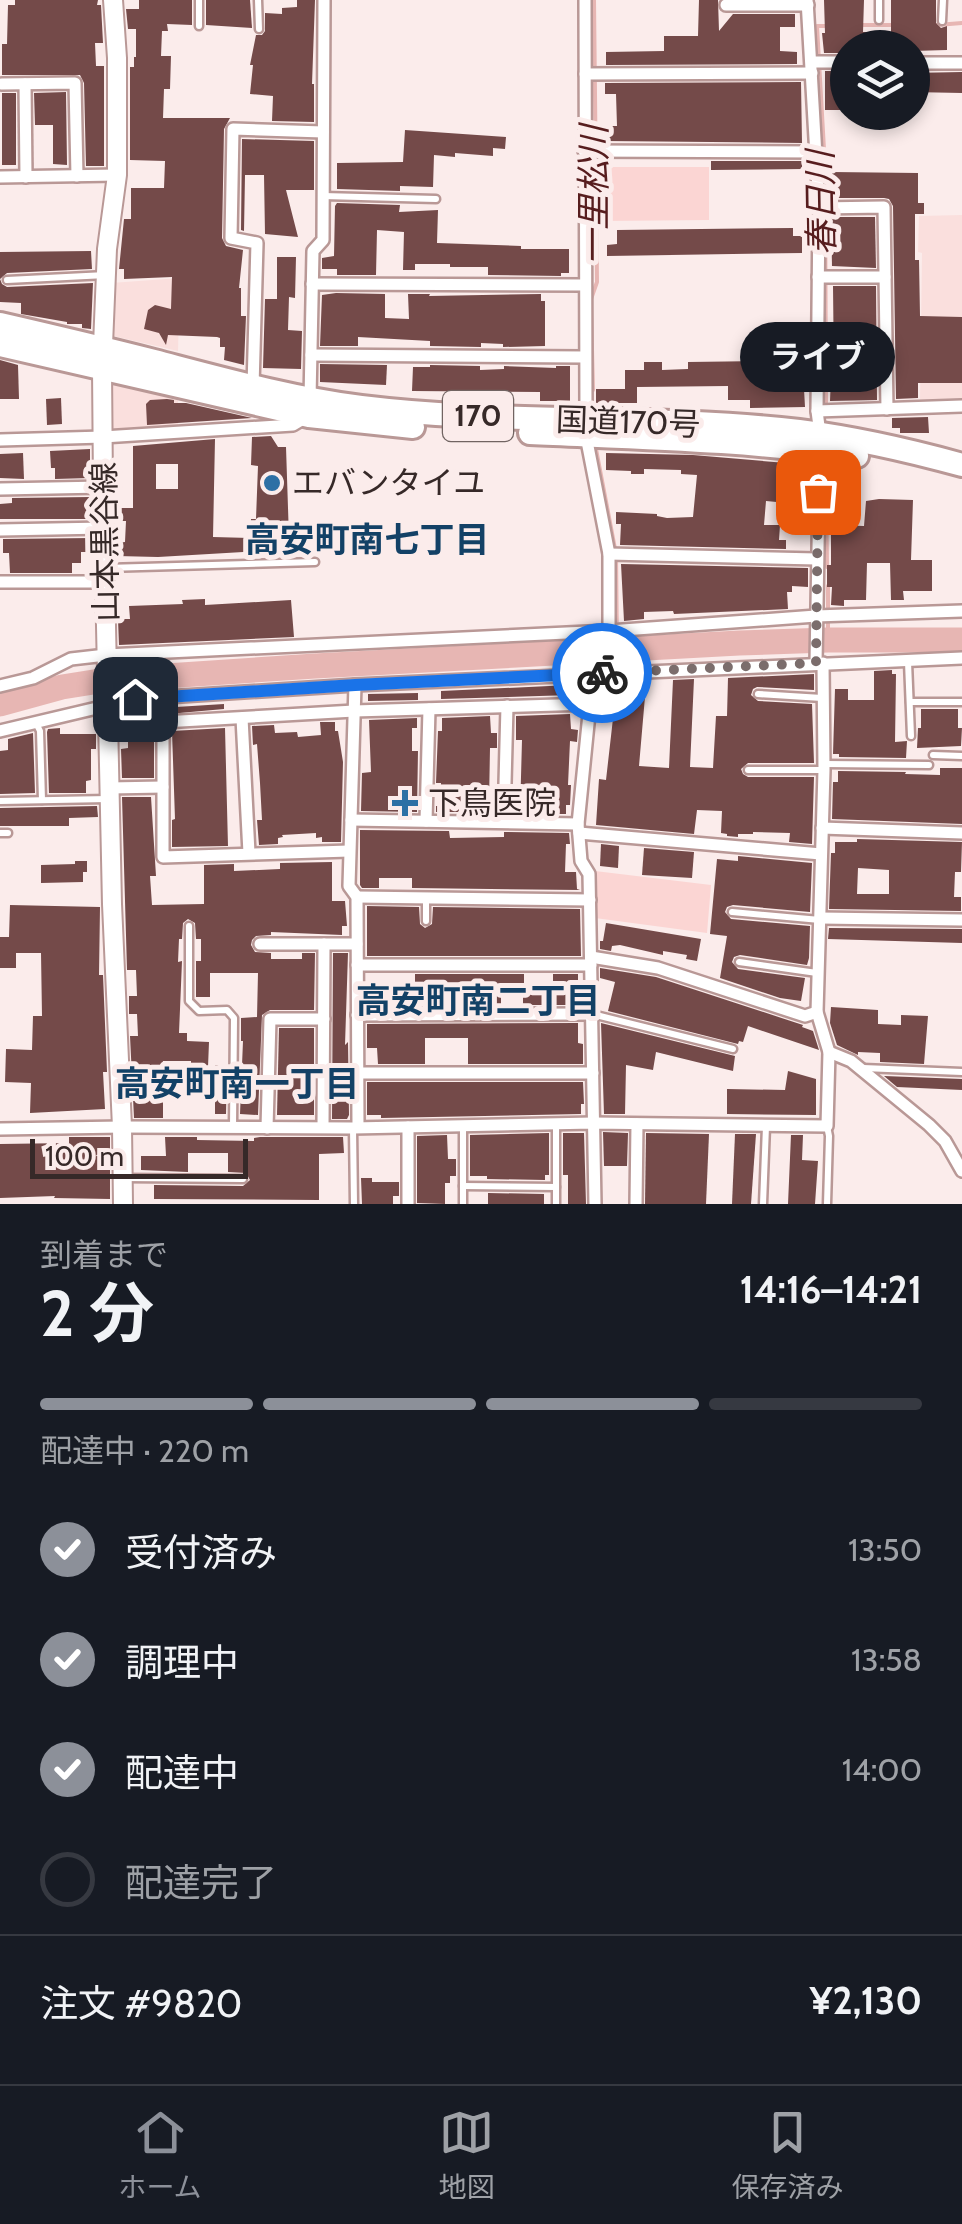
<!DOCTYPE html>
<html lang="ja">
<meta charset="utf-8">
<style>
body{margin:0;font-family:Cabin,"Noto Sans JP",sans-serif;background:#20242c;color:#f1f3f6;height:100vh;display:flex;flex-direction:column;font-size:38px;white-space:nowrap}
*{box-sizing:border-box;margin:0}
p{font-size:32px;color:#9ea1a6}
.icon{flex:none;width:55px;height:55px;fill:none;stroke:currentColor;stroke-width:2;stroke-linecap:round;stroke-linejoin:round}
.map{position:relative;height:1204px;overflow:hidden}
.side{display:flex;flex-direction:column;background:#171b24;flex:1}
.side>*{flex:none}
.fabs{position:absolute;left:830px;top:30px;display:grid;gap:20px}
.fabs a{display:grid;place-items:center;width:100px;height:100px;border-radius:50%;background:#171b24;box-shadow:0 5px 15px #0003;font-size:50px}
.scale{position:absolute;left:30px;bottom:25px;width:218px;box-sizing:border-box;padding-left:10px;border:5px solid #362928;border-top:0;font-size:28px;line-height:35px;white-space:nowrap;color:#362928;-webkit-text-stroke:8px #fbeceb;paint-order:stroke}
.pin{position:absolute;display:grid;place-items:center;width:85px;height:85px;color:#fff;margin:-42px;border-radius:20px;box-shadow:0 5px 15px #0006}
.courier{position:absolute;display:grid;place-items:center;width:100px;height:100px;margin:-50px;border:8px solid #1a73e8;border-radius:50%;background:#fff;color:#222;box-shadow:0 2px 12px #0007}
.bubble{position:absolute;height:70px;border-radius:35px;background:#171b24;box-shadow:0 5px 15px #0003;font-size:32px;font-weight:700;line-height:70px;text-align:center}
.overview em{font-style:normal;font-weight:700}
.overview div{display:flex;flex-direction:column-reverse}
.overview{display:flex;align-items:center;justify-content:space-between;height:170px;padding:0 40px}
h1{font-size:65px;font-weight:700;line-height:75px}
.bar{display:grid;grid-template-columns:repeat(4,1fr);gap:15px 10px;align-content:center;height:120px;padding:0 40px}
.bar i{height:12px;border-radius:8px;background:#363941}
.bar .current{background:#8c9099}
.bar p{grid-column:span 4}
.line{display:flex;align-items:center;gap:25px;padding:0 40px;border-top:2px solid #363941}
.line div{flex:1}
ol{padding:0 40px;list-style:none}
li{display:flex;align-items:center;gap:30px;height:110px}
li p{margin-inline-start:auto}
li .icon{padding:10px;border-radius:50%;background:#8c9099;color:#fff;stroke-width:4}
li:last-child{color:#9ea1a6}
li i{width:55px;height:55px;border:5px solid #363941;border-radius:50%}
.tab-bar{display:flex;justify-content:space-around;align-items:center;height:140px;border-top:2px solid #363941;background:#171b24;font-size:28px;color:#9ea1a6}
.tab-bar a{display:grid;justify-items:center;gap:5px}
.tab-bar .current{color:#8c9099}
.map>svg:first-child{display:block}
</style>
<div class="map">
<svg width="962" height="1204" viewBox="0 0 962 1204">
<rect width="100%" height="100%" fill="#fbeceb"/>
<g fill="#fadfdd">
<polygon points="962,215 962,400 920,401 922,253 918,252 919,216"/>
<polygon points="180,278 178,351 109,335 111,283"/>
<polygon points="109,381 178,398 178,426 107,430"/>
</g>
<g fill="#fbd5d3">
<polygon points="600,167 709,167 709,220 600,221"/>
<polygon points="595,871 711,885 707,933 595,918"/>
</g>
<g fill="none" stroke-linecap="round" stroke-linejoin="round">
<g stroke="#e7b6b3" stroke-width="4">
<polyline points="862,25 892,25"/>
<polyline points="937,25 962,23"/>
<polyline points="591,299 597,282 594,0"/>
<polyline points="591,309 593,390"/>
<polyline points="826,405 825,167 817,26 827,26"/>
<polyline points="596,449 616,554 617,650"/>
<polyline points="826,476 827,567"/>
<polyline points="828,586 828,640"/>
</g>
<polyline stroke="#e7b6b3" stroke-width="25" points="0,704 62,687 106,680 315,666 739,643 828,640 962,640"/>
</g>
<g fill="#744a49" fill-rule="evenodd">
<polygon points="15,0 98,0 97,5 101,5 103,43 95,43 96,66 104,66 104,166 86,166 84,83 80,75 2,75 2,44 7,44 8,5 15,5"/>
<polygon points="139,0 192,0 192,25 167,24 168,31 162,31 161,56 171,56 170,89 164,89 163,118 230,118 224,129 222,238 226,246 243,250 239,288 241,288 241,316 246,316 244,365 224,360 225,347 220,347 220,338 217,337 168,335 166,345 159,333 144,329 148,310 155,305 171,309 172,277 124,279 124,269 119,269 124,219 131,219 131,188 164,188 165,161 130,160 130,67 134,67 134,57 136,57 136,29 128,29 126,9 139,9"/>
<polygon points="206,0 250,0 252,28 206,25"/>
<polygon points="297,0 315,0 312,84 314,84 314,122 272,121 273,96 250,94 253,65 250,65 256,35 262,35 265,31 265,13 282,14 282,8 297,7"/>
<polygon points="699,0 718,0 719,31 733,14 795,14 795,27 780,27 780,51 797,52 797,64 606,65 606,52 664,51 664,36 698,36"/>
<polygon points="824,0 864,0 863,32 891,32 891,0 936,0 936,23 941,28 947,26 947,50 912,51 912,48 848,48 848,53 824,53 822,33 825,33"/>
<rect x="825" y="71" width="23" height="39"/>
<polygon points="962,72 962,93 912,92 912,73"/>
<polygon points="801,82 802,143 605,141 605,126 617,126 616,94 605,94 605,83"/>
<polygon points="66,92 67,165 53,164 53,125 35,125 34,93"/>
<rect x="2" y="93" width="14" height="72"/>
<polygon points="405,130 506,137 505,149 493,148 493,156 455,153 455,157 434,155 433,187 400,186 400,191 337,189 337,163 403,162"/>
<polygon points="242,139 314,141 314,190 286,190 298,237 265,234 264,175 245,175 244,231 241,230"/>
<polygon points="711,161 802,161 802,169 711,170"/>
<polygon points="832,172 918,173 918,203 924,203 924,214 915,214 915,260 919,260 920,316 962,317 962,383 918,383 918,398 896,399 893,206 889,199 884,198 832,198"/>
<polygon points="337,203 400,205 399,212 438,210 437,243 521,246 521,249 569,249 569,273 561,273 561,276 488,275 488,267 450,267 450,264 415,264 415,270 403,270 404,232 377,230 376,275 337,275 337,269 322,269 322,258 334,256 335,206"/>
<polygon points="831,217 875,217 876,268 832,266"/>
<polygon points="793,228 793,236 802,236 802,253 607,256 607,245 617,244 617,230"/>
<polygon points="91,251 92,269 7,273 0,279 2,284 7,287 93,283 91,329 82,328 82,324 67,324 67,322 21,314 21,303 0,302 0,252"/>
<polygon points="277,257 296,257 295,298 289,297 288,330 302,331 301,369 263,368 265,299 277,299"/>
<polygon points="833,286 876,286 877,400 830,401 831,376 834,376"/>
<polygon points="336,293 385,294 385,318 409,319 408,294 430,294 429,296 541,294 541,301 545,301 545,346 503,347 503,344 481,343 481,347 430,346 430,341 358,337 358,346 320,346 322,295"/>
<polygon points="0,360 18,365 19,399 0,399"/>
<polygon points="763,361 763,368 778,368 778,389 804,389 805,407 750,408 750,400 728,400 728,386 637,387 637,403 596,403 596,389 625,389 625,370 644,370 644,362 662,362 662,370 688,369 688,362"/>
<polygon points="320,364 387,365 386,385 320,382"/>
<polygon points="430,365 480,366 480,370 504,369 504,366 556,368 556,366 570,366 570,401 540,401 540,392 412,391 413,367 430,367"/>
<polygon points="61,398 62,424 47,425 46,399"/>
<polygon points="167,399 174,400 174,403 186,403 252,418 147,425 146,404 150,400"/>
<polygon points="928,417 929,433 900,433 900,428 892,428 892,418"/>
<path d="M271 436 278 447H286L289 538H294V549L158 557 117 556V543L125 542 126 521H118V508H133V446L215 439 213 537 250 538 251 519H256L258 466 251 465 252 437ZM156 464H178V489H156Z"/>
<polygon points="90,449 90,478 55,479 55,468 51,468 50,451"/>
<polygon points="23,453 24,479 0,478 0,454"/>
<polygon points="606,453 693,455 810,465 809,505 766,501 764,525 780,525 779,540 786,540 786,549 620,545 621,524 616,524 616,512 657,514 657,516 667,518 693,517 697,475 681,474 681,470 644,469 644,474 631,474 631,471 606,470"/>
<polygon points="829,468 844,469 844,508 828,507"/>
<polygon points="91,497 91,513 86,513 86,519 0,519 0,504 12,503 12,498"/>
<polygon points="879,499 913,500 911,560 932,560 932,591 903,591 904,600 891,600 890,563 867,563 866,600 844,600 844,606 831,605 832,587 827,587 827,565 831,565 831,525 864,526 866,501"/>
<polygon points="92,538 92,552 81,552 81,563 72,563 72,573 10,573 9,553 3,553 3,539"/>
<polygon points="621,564 808,568 808,587 792,586 792,592 787,592 788,609 674,614 673,611 644,612 644,619 624,621"/>
<polygon points="205,599 205,605 291,600 294,637 119,645 118,619 130,619 129,606 183,604 182,600"/>
<polygon points="892,670 892,674 896,674 895,742 907,741 906,758 839,757 839,754 833,754 835,689 848,689 848,700 874,700 874,671"/>
<polygon points="814,674 814,690 757,687 753,689 751,695 758,701 812,704 814,763 748,763 741,769 743,774 748,777 814,777 812,844 789,842 790,833 753,832 753,834 738,834 738,837 727,836 727,834 721,833 722,811 697,810 694,834 596,825 599,779 606,780 615,701 620,702 621,683 646,685 639,766 669,768 673,680 694,679 690,767 713,768 716,716 727,716 728,678"/>
<polygon points="570,685 571,695 441,699 441,691"/>
<polygon points="418,693 418,700 368,701 368,694"/>
<polygon points="224,704 224,709 157,715 154,722 154,778 122,778 121,749 128,748 128,710"/>
<polygon points="921,709 958,709 958,728 962,728 961,746 917,748 918,728 921,728"/>
<polygon points="570,714 571,729 578,730 577,742 570,741 568,785 571,785 570,805 566,805 566,814 520,814 522,740 516,740 516,716"/>
<polygon points="490,716 491,733 497,733 497,748 490,748 489,804 459,803 459,812 436,812 436,806 440,806 441,783 436,783 438,731 442,731 442,718"/>
<polygon points="417,718 417,728 412,728 412,751 418,751 417,812 361,811 362,773 371,772 369,720"/>
<polygon points="320,722 335,722 335,731 338,731 343,762 341,842 322,842 322,837 316,838 316,833 282,835 283,837 278,838 278,844 259,845 257,820 262,820 260,783 257,744 253,745 252,726 274,725 275,733 297,732 298,737 321,735"/>
<polygon points="60,728 60,734 96,734 96,749 91,749 91,780 86,781 86,793 49,793 47,732 48,729"/>
<polygon points="225,728 228,846 172,847 172,820 175,819 172,731"/>
<polygon points="33,733 35,793 0,794 0,751 8,750 8,739"/>
<polygon points="940,768 962,768 962,824 832,819 833,782 838,782 838,771 906,772 905,774 940,775"/>
<polygon points="122,797 151,797 156,876 150,876 152,905 204,904 204,865 234,864 234,871 280,869 280,863 332,862 332,901 345,901 347,926 342,926 342,935 271,932 271,935 256,936 252,940 251,945 255,952 271,953 271,959 302,959 302,953 315,953 314,1010 270,1010 262,1015 258,1115 240,1114 243,1041 241,1041 241,1018 257,1017 258,973 210,973 210,997 196,997 196,961 201,961 201,939 196,939 195,923 188,919 183,923 182,939 179,939 178,962 182,961 179,1033 187,1033 187,1041 209,1042 208,1067 191,1067 191,1061 163,1061 163,1118 134,1118 130,1036 138,1036 137,1014 129,1014 129,996 137,996 136,970 127,970"/>
<polygon points="97,806 98,817 69,818 69,826 0,826 0,808"/>
<polygon points="360,830 449,831 450,838 504,837 504,832 569,833 570,844 566,844 565,872 576,872 577,889 580,890 412,888 412,878 379,878 379,888 362,888 360,885"/>
<path d="M857 839 962 842 961 872H955L954 897H961V911L829 909 831 853H835V842H857ZM858 868 889 870V894H857Z"/>
<polygon points="601,844 619,846 618,868 600,866"/>
<polygon points="644,848 694,852 692,878 642,875"/>
<polygon points="738,856 812,863 810,912 733,905 727,907 725,912 731,919 810,926 809,958 807,965 740,955 734,957 732,962 738,969 805,978 801,1001 780,998 720,978 727,936 710,934 717,859 738,861"/>
<polygon points="75,861 87,861 87,872 83,872 83,882 41,883 41,865 75,864"/>
<polygon points="10,905 100,907 99,975 103,975 107,1072 103,1072 105,1109 30,1113 31,1083 5,1082 6,1049 32,1050 33,1016 42,1016 41,953 16,953 16,968 0,968 0,937 9,937"/>
<polygon points="367,906 419,907 420,924 425,928 432,924 433,907 580,909 581,956 367,956"/>
<polygon points="606,923 701,939 697,961 686,959 687,955 663,951 663,955 620,945 612,946 611,951 600,949 600,941 603,941"/>
<polygon points="829,928 962,929 962,943 828,939"/>
<polygon points="333,953 348,953 345,1045 348,1042 349,1115 347,1119 332,1119"/>
<polygon points="600,968 656,977 803,1025 802,1027 813,1031 819,1050 748,1026 743,1042 739,1041 738,1044 608,1011 615,982 600,978"/>
<polygon points="415,974 524,974 524,989 501,989 501,1005 475,1005 475,988 415,989"/>
<polygon points="553,974 578,974 578,1005 523,1005 523,990 553,990"/>
<polygon points="831,1007 878,1010 878,1024 901,1025 901,1015 928,1016 924,1064 880,1062 880,1053 858,1052 858,1055 837,1045 830,1023"/>
<polygon points="578,1023 578,1043 583,1044 583,1064 468,1064 468,1038 425,1038 425,1064 378,1064 377,1048 367,1048 367,1024"/>
<polygon points="601,1023 735,1056 733,1071 656,1052 653,1070 626,1065 625,1114 604,1114"/>
<polygon points="279,1028 314,1028 314,1115 277,1115"/>
<polygon points="215,1065 227,1065 226,1114 215,1114"/>
<polygon points="788,1071 816,1079 816,1115 727,1114 727,1089 785,1090"/>
<polygon points="884,1076 962,1079 962,1090 897,1087"/>
<polygon points="367,1082 583,1082 584,1104 581,1104 581,1114 381,1118 381,1115 367,1115"/>
<polygon points="603,1132 628,1133 627,1166 604,1166"/>
<polygon points="549,1133 549,1175 545,1175 545,1180 487,1179 487,1176 470,1176 470,1135"/>
<polygon points="563,1133 584,1133 586,1204 568,1204 568,1175 563,1175"/>
<polygon points="646,1133 709,1134 706,1204 645,1204"/>
<polygon points="735,1134 756,1134 751,1204 732,1204"/>
<polygon points="447,1135 448,1159 456,1159 456,1176 450,1176 450,1183 445,1183 445,1204 417,1203 417,1136"/>
<polygon points="791,1135 803,1135 802,1160 818,1161 815,1204 788,1204"/>
<polygon points="69,1137 110,1137 110,1199 54,1198 55,1196 0,1198 0,1144 69,1143"/>
<polygon points="165,1137 197,1137 197,1140 254,1141 254,1138 260,1137 343,1137 344,1153 319,1154 319,1200 154,1199 154,1185 243,1186 250,1180 246,1173 228,1172 228,1153 188,1153 188,1172 141,1170 141,1156 166,1156"/>
<polygon points="361,1178 372,1178 372,1182 399,1182 399,1196 393,1196 393,1204 362,1204"/>
<polygon points="488,1193 544,1194 544,1204 488,1204"/>
</g>
<g fill="none" stroke-linecap="round" stroke-linejoin="round">
<defs>
<g id="lane">
<polyline points="258,0 259,29"/>
<polyline points="879,20 879,0"/>
<polyline points="942,21 943,0"/>
<polyline points="199,26 199,0"/>
<polyline points="323,196 436,199"/>
<polyline points="7,280 106,275"/>
<polyline points="106,568 315,562"/>
<polyline points="908,662 911,736"/>
<polyline points="758,694 822,698"/>
<polyline points="910,702 962,702"/>
<polyline points="591,703 600,698 601,676"/>
<polyline points="36,723 40,731 42,800"/>
<polyline points="933,755 962,756"/>
<polyline points="825,764 929,765"/>
<polyline points="748,770 823,770"/>
<polyline points="0,801 108,799"/>
<polyline points="0,833 8,833"/>
<polyline points="426,898 426,921"/>
<polyline points="732,912 820,920"/>
<polyline points="189,926 189,1001 199,1011 227,1010 234,1018 233,1127"/>
<polyline points="739,962 817,973"/>
<polyline points="592,1014 733,1049"/>
<polyline points="863,1068 962,1072"/>
<polyline points="463,1125 463,1204"/>
<polyline points="827,1126 829,1136 827,1204"/>
<polyline points="353,1128 354,1204"/>
<polyline points="124,1178 243,1179"/>
<polyline points="463,1186 556,1187"/>
<polyline points="556,1204 556,1125"/>
<polyline points="763,1204 766,1126"/>
</g>
<g id="street">
<polyline points="585,0 586,419"/>
<polyline points="807,0 819,208 817,411 820,434 816,663"/>
<polyline points="726,5 808,5"/>
<polyline points="812,62 848,62"/>
<polyline points="912,63 962,63"/>
<polyline points="585,74 812,73"/>
<polyline points="2,84 75,83 77,176"/>
<polyline points="25,84 26,177"/>
<polyline points="584,151 817,152"/>
<polyline points="0,177 117,175"/>
<polyline points="819,208 884,207 887,409"/>
<polyline points="818,277 885,277"/>
<polyline points="312,284 585,285"/>
<polyline points="311,355 585,357"/>
<polyline points="253,387 257,243 231,238 233,129 323,132"/>
<polyline points="310,399 313,251 323,240 324,0"/>
<polyline points="817,411 962,406"/>
<polyline points="586,436 609,554 609,631"/>
<polyline points="0,440 103,437 293,425 308,416"/>
<polyline points="0,489 103,487"/>
<polyline points="0,530 104,528"/>
<polyline points="609,554 817,559"/>
<polyline points="0,582 105,582"/>
<polyline points="355,685 349,886 357,897 358,1127"/>
<polyline points="0,686 33,678 71,659 106,655 609,631 816,616 962,611"/>
<polyline points="242,718 249,853"/>
<polyline points="0,731 135,699 355,685 962,658"/>
<polyline points="109,788 163,787"/>
<polyline points="351,820 578,824"/>
<polyline points="426,821 429,709"/>
<polyline points="504,822 507,706"/>
<polyline points="822,828 962,833"/>
<polyline points="579,833 821,854"/>
<polyline points="349,851 163,857 163,722 354,711 590,704 578,824 581,861 589,874 595,1204"/>
<polyline points="357,897 590,900"/>
<polyline points="820,918 962,920"/>
<polyline points="260,944 357,944"/>
<polyline points="591,957 658,968 805,1016 817,1012"/>
<polyline points="357,965 591,965"/>
<polyline points="357,1015 592,1014"/>
<polyline points="829,1052 851,1061 929,1125 945,1141 962,1171"/>
<polyline points="357,1073 593,1073"/>
<polyline points="323,1127 324,944"/>
<polyline points="408,1127 408,1204"/>
<polyline points="267,1128 270,1019 324,1019"/>
<polyline points="0,1129 122,1127 353,1128 593,1123 827,1126 829,1052 817,1012 824,770 823,663"/>
<polyline points="636,1204 637,1124"/>
</g>
<polyline id="secondary" points="113,0 117,58 117,175 107,249 102,369 103,487 112,904 122,1127 123,1204"/>
<g id="highway">
<path d="M0 324C52 336 103 348 154 361 223 379 291 398 361 407 507 425 654 414 799 431 855 438 908 450 962 465"/>
<polyline points="0,345 309,416 413,427"/>
<path d="M530 433C640 438 748 440 857 456"/>
</g>
</defs>
<use href="#lane" stroke="#b99896" stroke-width="11"/>
<use href="#street" stroke="#b99896" stroke-width="16"/>
<use href="#secondary" stroke="#b99896" stroke-width="22"/>
<use href="#highway" stroke="#b99896" stroke-width="28"/>
<use href="#lane" stroke="#fff" stroke-width="6"/>
<use href="#street" stroke="#fff" stroke-width="11"/>
<use href="#secondary" stroke="#fff" stroke-width="18"/>
<use href="#highway" stroke="#fff" stroke-width="22"/>
</g>
<g fill="none" stroke-linecap="round" stroke-linejoin="round">
<polyline stroke="#7b6d6c" stroke-width="10" stroke-dasharray="0 18" points="602,673 816,663 818,492"/>
<polyline stroke="#1a73e8" stroke-width="12" points="135,699 355,685 602,673"/>
</g>
<g fill="#2d70a5" stroke="#fbeceb" stroke-width="4">
<circle cx="272" cy="483" r="10"/>
<path d="M400 788h10v10h10v10h-10v10h-10v-10h-10v-10h10z"/>
</g>
<g text-anchor="middle" stroke-width="10" stroke-linejoin="round" paint-order="stroke">
<rect fill="#fbeceb" stroke="#716462" stroke-width="2.5" x="443" y="391" width="70" height="50" rx="8"/>
<g font-size="30" font-weight="bold" fill="#362928">
<text x="478" y="426">170</text>
</g>
<g font-size="32" fill="#362928" stroke="#fbeceb">
<text transform="translate(628 422) rotate(2)" y="11">国道170号</text>
<text transform="translate(105 542) rotate(-91)" y="11">山本黒谷線</text>
</g>
<g font-size="32" fill="#362928" stroke="#fbeceb" text-anchor="start">
<text x="292" y="494">エバンタイユ</text>
<text x="428" y="814">下鳥医院</text>
</g>
<g font-size="35" font-style="italic" fill="#571d1e" stroke="#fbeceb">
<text transform="translate(594 195) rotate(-90)" y="12">一里松川</text>
<text transform="translate(821 203) rotate(-91)" y="12">春日川</text>
</g>
<g font-size="35" font-weight="bold" fill="#134166" stroke="#fbeceb">
<text x="367" y="552">高安町南七丁目</text>
<text x="478" y="1013">高安町南二丁目</text>
<text x="237" y="1096">高安町南一丁目</text>
</g>
</g>
</svg>
<div class="fabs">
<a><svg class="icon" aria-label="layers" viewBox="0 0 24 24"><path d="M12 4l9 5-9 5-9-5zM3 14l9 5 9-5"/></svg></a>
</div>
<div class="scale">100 m</div>
<div class="pin" style="left:818px;top:492px;background:#ea580c"><svg class="icon" aria-label="bag" viewBox="0 0 24 24"><path d="M5 8h14l-1 12H6zM9 8a3 3 0 0 1 6 0"/></svg></div>
<div class="pin" style="left:135px;top:699px;background:#1f2937"><svg class="icon" aria-label="home" viewBox="0 0 24 24"><path d="M3 11l9-7 9 7M6 9v11h12V9"/></svg></div>
<div class="courier" style="left:602px;top:673px"><svg class="icon" aria-label="bike" viewBox="0 0 24 24"><circle cx="6" cy="16" r="4"/><circle cx="18" cy="16" r="4"/><path d="M6 16l4-8h5l3 8M10 8l3 8H6M13 5h3"/></svg></div>
<div class="bubble" style="left:740px;top:322px;width:155px">ライブ</div>
</div>
<section class="side">
<div class="overview"><div><h1>2 分</h1><p>到着まで</p></div><em>14:16–14:21</em></div>
<div class="bar"><i class="current"></i><i class="current"></i><i class="current"></i><i></i><p>配達中 · 220 m</p></div>
<ol>
<li><svg class="icon" aria-label="check" viewBox="0 0 24 24"><path d="M5 12l5 5 9-10"/></svg>受付済み<p>13:50</p></li>
<li><svg class="icon" aria-label="check" viewBox="0 0 24 24"><path d="M5 12l5 5 9-10"/></svg>調理中<p>13:58</p></li>
<li><svg class="icon" aria-label="check" viewBox="0 0 24 24"><path d="M5 12l5 5 9-10"/></svg>配達中<p>14:00</p></li>
<li><i></i>配達完了</li>
</ol>
<div class="line" style="height:130px"><div>注文 #9820</div><b>¥2,130</b></div>
</section>
<nav class="tab-bar">
<a class="current"><svg class="icon" aria-label="home" viewBox="0 0 24 24"><path d="M3 11l9-7 9 7M6 9v11h12V9"/></svg>ホーム</a>
<a><svg class="icon" aria-label="map" viewBox="0 0 24 24"><path d="M3 6l6-2 6 2 6-2v14l-6 2-6-2-6 2zM9 4v14M15 6v14"/></svg>地図</a>
<a><svg class="icon" aria-label="saved" viewBox="0 0 24 24"><path d="M7 4h10v16l-5-4-5 4z"/></svg>保存済み</a>
</nav>
